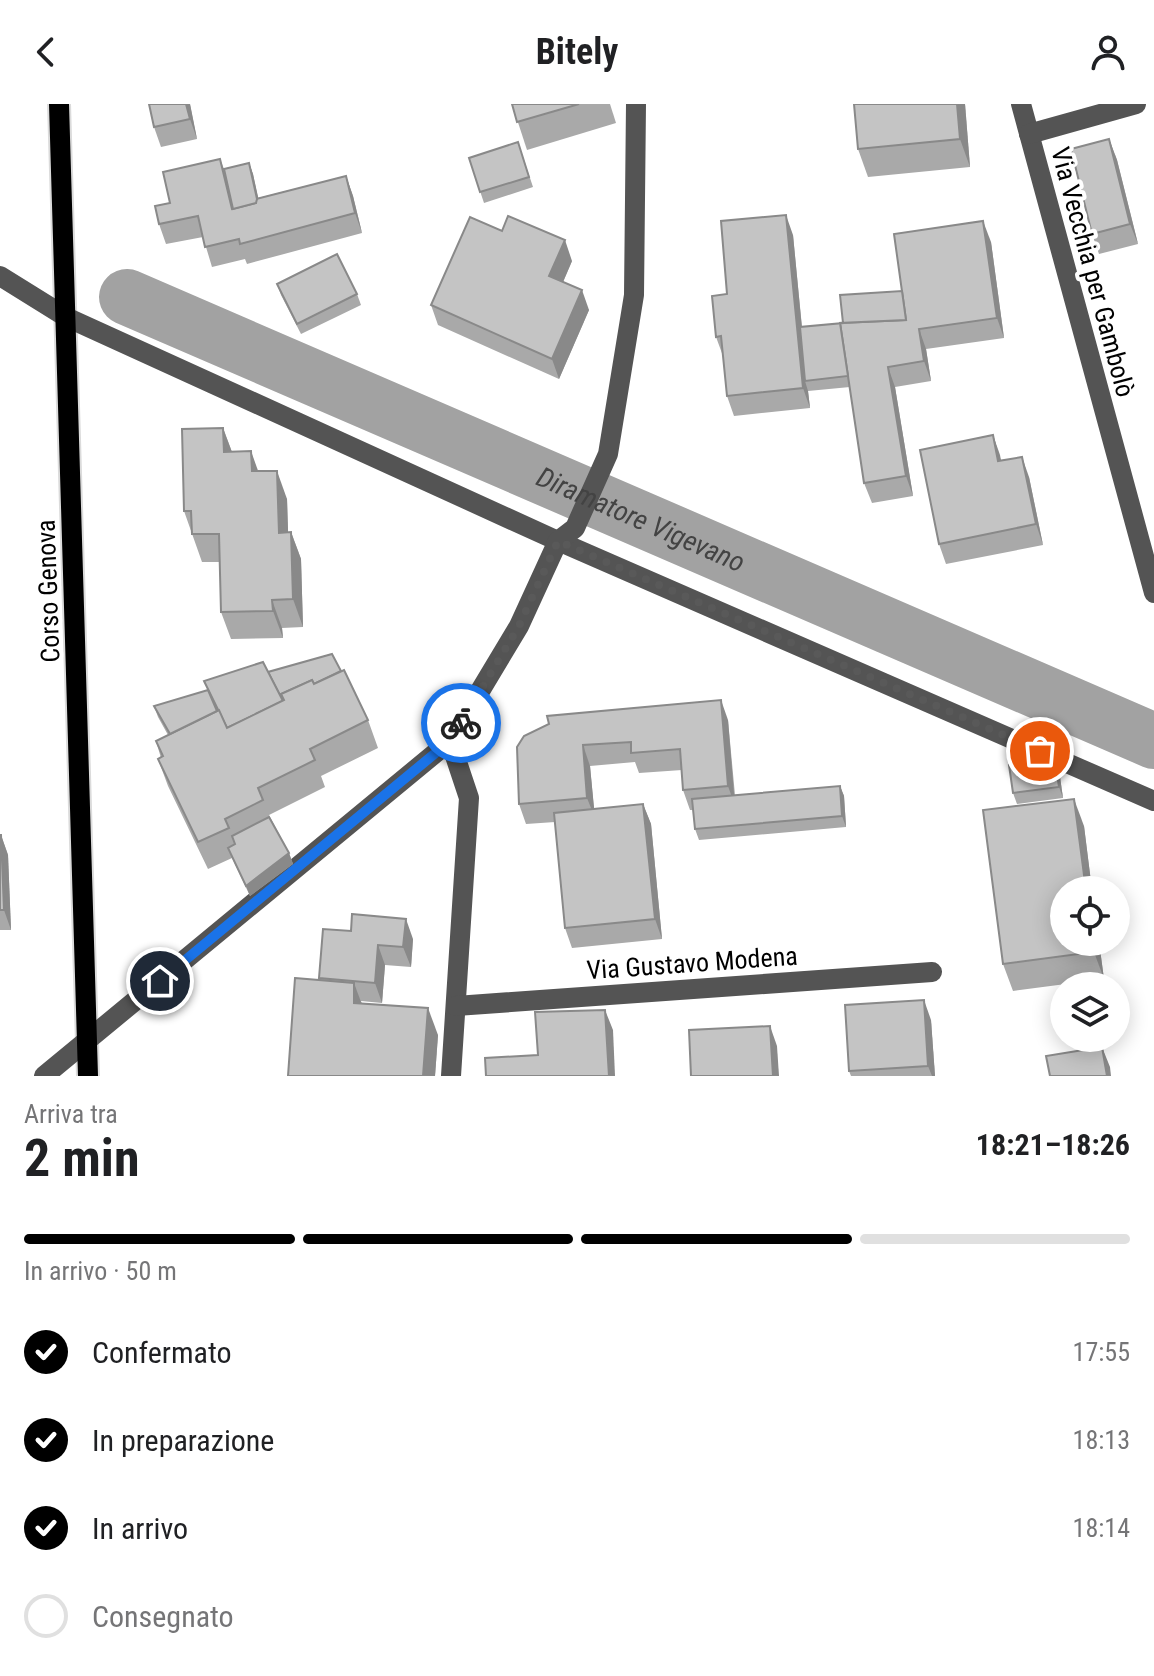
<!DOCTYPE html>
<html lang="it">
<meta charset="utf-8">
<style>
body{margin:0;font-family:"Roboto Condensed",sans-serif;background:#f6f6f6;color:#202124;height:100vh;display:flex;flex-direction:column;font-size:30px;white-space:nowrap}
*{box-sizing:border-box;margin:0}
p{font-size:26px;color:#757577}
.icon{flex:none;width:44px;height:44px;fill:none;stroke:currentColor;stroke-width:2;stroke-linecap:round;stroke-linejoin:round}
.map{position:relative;height:972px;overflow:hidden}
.details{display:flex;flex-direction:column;background:#fff;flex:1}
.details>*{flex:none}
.buttons{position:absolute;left:1050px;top:772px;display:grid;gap:16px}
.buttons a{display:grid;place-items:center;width:80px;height:80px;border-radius:50%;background:#fff;box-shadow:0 4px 20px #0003;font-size:40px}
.pin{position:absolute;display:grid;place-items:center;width:68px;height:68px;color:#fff;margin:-34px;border:4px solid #fff;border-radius:50%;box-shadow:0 2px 8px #0007}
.courier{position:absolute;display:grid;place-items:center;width:80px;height:80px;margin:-40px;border:6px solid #1a73e8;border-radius:50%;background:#fff;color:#222;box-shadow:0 2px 10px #0007}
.summary em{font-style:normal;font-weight:700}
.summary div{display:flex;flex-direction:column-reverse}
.summary{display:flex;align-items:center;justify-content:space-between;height:136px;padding:0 24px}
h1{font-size:52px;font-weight:700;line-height:60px}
.bar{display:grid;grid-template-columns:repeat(4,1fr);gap:12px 8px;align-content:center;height:96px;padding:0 24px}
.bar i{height:10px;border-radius:6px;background:#e0e0e0}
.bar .current{background:#000}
.bar p{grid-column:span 4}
ol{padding:0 24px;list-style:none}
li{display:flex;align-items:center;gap:24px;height:88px}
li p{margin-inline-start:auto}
li .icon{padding:8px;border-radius:50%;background:#000;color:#fff;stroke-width:4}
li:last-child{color:#757577}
li i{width:44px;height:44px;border:4px solid #e0e0e0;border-radius:50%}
header{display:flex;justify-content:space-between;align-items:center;height:104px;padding:0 24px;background:#fff;font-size:36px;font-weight:700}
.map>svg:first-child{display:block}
</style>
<header><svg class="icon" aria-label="back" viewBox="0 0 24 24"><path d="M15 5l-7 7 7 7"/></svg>Bitely<svg class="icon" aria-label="person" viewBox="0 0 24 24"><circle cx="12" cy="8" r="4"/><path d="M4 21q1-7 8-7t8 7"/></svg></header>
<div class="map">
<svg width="1154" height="972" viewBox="0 0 1154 972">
<rect width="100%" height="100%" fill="#fff"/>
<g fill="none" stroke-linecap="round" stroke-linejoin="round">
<path stroke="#a2a2a2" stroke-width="56" id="s1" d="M127 193 1154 637"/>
<defs>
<polyline id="major" points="59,0 88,972"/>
</defs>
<use href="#major" stroke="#dbdbdb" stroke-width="24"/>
<g stroke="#545454" stroke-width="20">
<polyline points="1021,0 1154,489"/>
<polyline points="1029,30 1136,0"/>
<polyline points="0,172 66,213 558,437 1154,697"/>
<polyline points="450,637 469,694 451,972"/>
<polyline points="456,902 932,868"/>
<polyline points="44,972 450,637 519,522 558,437 575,424 608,350 634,191 636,0"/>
</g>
<use href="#major" stroke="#000" stroke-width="20"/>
</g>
<g fill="#a9a9a9">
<polygon points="149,0 190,0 197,35 161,43 154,23"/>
<polygon points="512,0 610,0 616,19 527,46"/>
<polygon points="854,0 965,0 970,63 868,73 858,45"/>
<polygon points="1109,35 1117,56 1138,140 1099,150 1092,130"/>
<polygon points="518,38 533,83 484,99 469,54"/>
<polygon points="220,55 224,65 249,59 253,70 258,94 346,72 353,92 362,129 247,160 245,155 212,163 203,133 166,140 159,120 170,99"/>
<polygon points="793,131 802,223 843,219 902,187 991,138 1004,234 926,245 931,277 895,283 913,392 872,399 864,379 850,283 808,287 810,304 734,312 727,292 723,252 716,233 727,190"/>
<polygon points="572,157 563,178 589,206 559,275 438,221 431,201"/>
<polygon points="277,180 357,190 361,201 301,230 281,191"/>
<polygon points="223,324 232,348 258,367 287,395 288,428 291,428 301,455 303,523 282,524 283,534 231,535 221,508 220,458 202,458 184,407"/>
<polygon points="993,331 1001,357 1029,373 1043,441 946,460 939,440"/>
<polygon points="268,568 368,616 378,644 321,672 325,683 269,711 289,749 293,760 250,792 232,754 208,765 168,682 158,655 161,654 156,637 168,631 158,613 154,602 208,586 204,577"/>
<polygon points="728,616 735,691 840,682 844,692 846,723 699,736 695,725 693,706 690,706 683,686 682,666 639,669 635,658 590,662 594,705 643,700 651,720 662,835 572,844 565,824 555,718 526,720 519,700 549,620"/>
<polygon points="1059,666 1063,694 1017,700 1013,689"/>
<polygon points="1084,722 1092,786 1064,786 1099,838 1104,875 1013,887 1003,860"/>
<polygon points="0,731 1,731 8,751 11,826 0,826"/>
<polygon points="323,825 413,835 411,863 385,861 382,899 361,897 362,900 438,931 435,972 288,972 319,876"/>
<polygon points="931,916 935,972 851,972 849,967"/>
</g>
<g fill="#898989">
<polygon points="186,0 190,0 197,35 190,15"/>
<polygon points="957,0 965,0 970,63 960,35"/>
<polygon points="1109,35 1117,56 1138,140 1130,120"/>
<polygon points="249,59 253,70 264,120 260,109"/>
<polygon points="346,72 353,92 362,129 355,109"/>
<polygon points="786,111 793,131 807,277 805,277 808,287 810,304 803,284"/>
<polygon points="983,117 991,138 1004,234 997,214"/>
<polygon points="565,136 572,157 557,192 549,172"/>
<polygon points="582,186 589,206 559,275 552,255"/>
<polygon points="919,225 926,245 931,277 924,257"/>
<polygon points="888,263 895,283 913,392 906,372"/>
<polygon points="223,324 233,351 224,348"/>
<polygon points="993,331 1000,351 1005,378 998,357"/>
<polygon points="251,347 261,375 252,367"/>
<polygon points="1022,353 1029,373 1043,441 1036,420"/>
<polygon points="277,367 287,395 289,456 279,429"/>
<polygon points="291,428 301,455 303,523 293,495"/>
<polygon points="272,496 282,524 283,534 273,507"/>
<polygon points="721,596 728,616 735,702 728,682"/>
<polygon points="583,641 590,662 595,714 587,694"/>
<polygon points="1055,655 1059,666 1063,694 1059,683"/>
<polygon points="840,682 844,692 846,723 842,712"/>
<polygon points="1074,695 1084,722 1092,786 1086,786"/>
<polygon points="643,700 651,720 662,835 655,815"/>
<polygon points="1,731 8,751 11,826 4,806"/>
<polygon points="289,749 293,760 250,792 246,782"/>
<polygon points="406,815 413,835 411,863 403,843"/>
<polygon points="1093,838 1099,838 1104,875 1094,848"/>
<polygon points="378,841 385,861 382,899 375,879"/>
<polygon points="354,879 364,906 354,899"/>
<polygon points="924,896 931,916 935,972 932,972 928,962"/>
<polygon points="428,904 438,931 435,972 423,972"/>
<polygon points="605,906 613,926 615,972 609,972"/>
<polygon points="770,922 777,942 779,972 773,972"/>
<polygon points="1102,943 1110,963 1111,972 1107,972"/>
</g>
<g fill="#c4c4c4" stroke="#898989" stroke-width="2">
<polygon points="149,0 186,0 190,15 154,23"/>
<polygon points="512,0 579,0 517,18"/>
<polygon points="854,0 957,0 960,35 858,45"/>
<polygon points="1109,35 1130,120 1092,130 1071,45"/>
<polygon points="518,38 529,73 480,88 469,54"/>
<polygon points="220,55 232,105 256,99 256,95 346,72 355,109 240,140 239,135 205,143 198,112 159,120 155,102 170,99 163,68"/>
<polygon points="249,59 257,95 256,99 233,105 224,65"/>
<polygon points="786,111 803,284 727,292 721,232 716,233 712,192 727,190 721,117"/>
<polygon points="508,112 565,136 549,172 582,186 552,255 431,201 470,113 502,127"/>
<polygon points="983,117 997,214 919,225 924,257 888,263 906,372 864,379 840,219 906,216 894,130"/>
<polygon points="337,150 357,190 297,220 277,180"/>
<polygon points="902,187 906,216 840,219 848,272 805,277 800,223 843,219 840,191"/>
<polygon points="223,324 224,348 251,347 252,367 277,367 279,429 291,428 293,495 272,496 273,507 221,508 219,430 192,430 191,407 184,407 182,325"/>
<polygon points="993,331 998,357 1022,353 1036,420 939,440 920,346"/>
<polygon points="332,550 341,567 314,580 312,576 281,590 283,597 268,568"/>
<polygon points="263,558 283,597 227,624 204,577"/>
<polygon points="344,566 368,616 310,645 315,656 258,684 263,696 225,715 229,724 198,738 158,655 163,652 156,637 219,606 227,624 284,596 281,590 312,576 314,580"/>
<polygon points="208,586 217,607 170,630 154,602"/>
<polygon points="721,596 728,682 683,686 680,645 631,649 631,638 583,641 587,694 519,700 517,643 524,632 549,620 547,612"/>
<polygon points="1055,655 1059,683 1013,689 1009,661"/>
<polygon points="840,682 842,712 695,725 692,695"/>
<polygon points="1074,695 1086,786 1064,786 1064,838 1093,838 1094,848 1003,860 983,706"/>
<polygon points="643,700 655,815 565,824 554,709"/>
<polygon points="269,713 289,749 246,782 228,744 235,740 232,732"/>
<polygon points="0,731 1,731 4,806 0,806"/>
<polygon points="352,810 406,815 403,843 378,841 375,879 319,874 323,825 351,827"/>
<polygon points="295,874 354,879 354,899 428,904 423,972 288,972"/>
<polygon points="924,896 928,962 849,967 845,901"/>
<polygon points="605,906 609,972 486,972 485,954 538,951 535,908"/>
<polygon points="770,922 773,972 691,972 689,926"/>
<polygon points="1102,943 1107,972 1050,972 1046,952"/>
</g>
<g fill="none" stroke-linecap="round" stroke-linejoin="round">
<polyline stroke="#595959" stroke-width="8" stroke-dasharray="0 14.4" points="461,619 519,522 558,437 1040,647"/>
<polyline stroke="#1a73e8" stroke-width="10" points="160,877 450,637 461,619"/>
</g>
<g text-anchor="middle" stroke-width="8" stroke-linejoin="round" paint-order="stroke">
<g font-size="26" fill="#000" stroke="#fff">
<text transform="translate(1093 168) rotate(75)" y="9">Via Vecchia per Gambolò</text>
<text transform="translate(48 487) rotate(-92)" y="9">Corso Genova</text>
<text transform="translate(692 859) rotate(-4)" y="9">Via Gustavo Modena</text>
</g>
<g font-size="28" font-style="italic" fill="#434343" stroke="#fff">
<text dy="10" stroke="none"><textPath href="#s1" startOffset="560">Diramatore Vigevano</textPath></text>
</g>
</g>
</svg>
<div class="buttons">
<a><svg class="icon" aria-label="locate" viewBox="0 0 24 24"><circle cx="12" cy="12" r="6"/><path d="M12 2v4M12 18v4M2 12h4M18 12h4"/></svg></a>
<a><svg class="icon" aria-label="layers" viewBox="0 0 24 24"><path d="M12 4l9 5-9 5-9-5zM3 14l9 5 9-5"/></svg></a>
</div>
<div class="pin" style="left:1040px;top:647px;background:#ea580c"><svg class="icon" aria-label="bag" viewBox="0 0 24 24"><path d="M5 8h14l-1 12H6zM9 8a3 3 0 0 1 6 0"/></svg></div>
<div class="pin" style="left:160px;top:877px;background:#1f2937"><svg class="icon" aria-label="home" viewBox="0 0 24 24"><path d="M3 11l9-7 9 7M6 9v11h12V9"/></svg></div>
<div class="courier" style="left:461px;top:619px"><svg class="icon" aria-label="bike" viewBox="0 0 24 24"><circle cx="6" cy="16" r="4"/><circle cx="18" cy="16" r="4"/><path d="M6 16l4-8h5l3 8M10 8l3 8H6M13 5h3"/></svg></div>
</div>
<section class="details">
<div class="summary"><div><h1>2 min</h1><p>Arriva tra</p></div><em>18:21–18:26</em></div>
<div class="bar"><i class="current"></i><i class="current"></i><i class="current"></i><i></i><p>In arrivo · 50 m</p></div>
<ol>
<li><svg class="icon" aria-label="check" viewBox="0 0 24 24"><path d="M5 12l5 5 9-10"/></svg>Confermato<p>17:55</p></li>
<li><svg class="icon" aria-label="check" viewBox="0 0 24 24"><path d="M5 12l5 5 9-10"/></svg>In preparazione<p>18:13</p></li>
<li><svg class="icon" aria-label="check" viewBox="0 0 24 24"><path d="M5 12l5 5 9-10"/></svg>In arrivo<p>18:14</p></li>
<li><i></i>Consegnato</li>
</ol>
</section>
